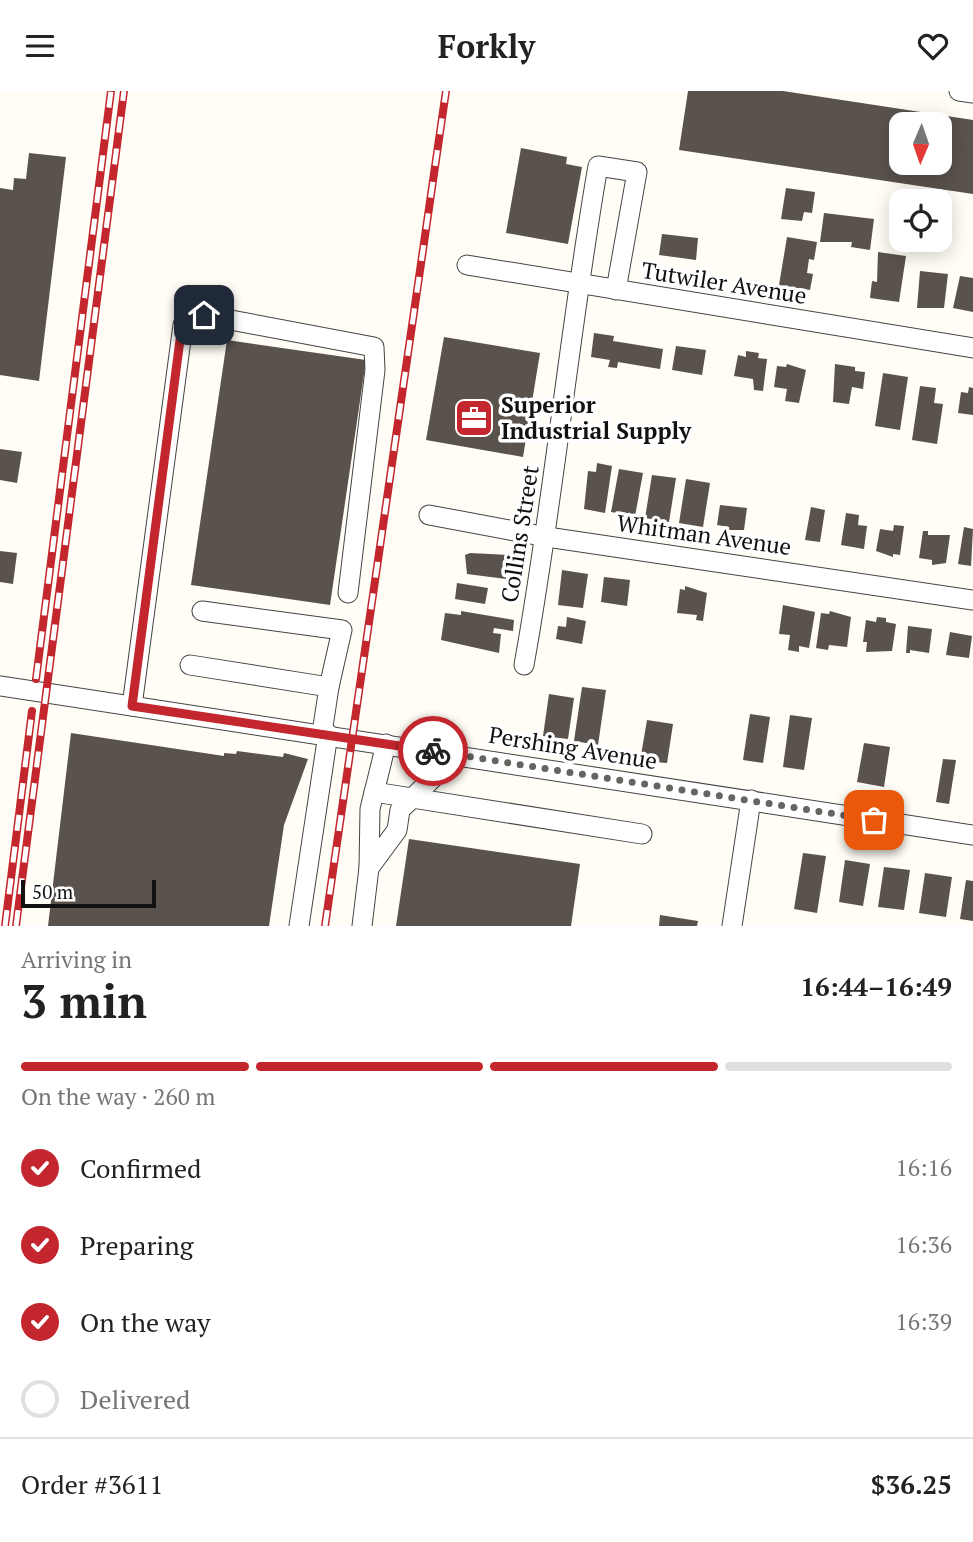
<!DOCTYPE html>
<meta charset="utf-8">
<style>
body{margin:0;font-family:"PT Serif",serif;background:#f2f2f2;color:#222;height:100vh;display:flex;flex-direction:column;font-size:26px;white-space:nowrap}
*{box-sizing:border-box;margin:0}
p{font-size:23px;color:#767676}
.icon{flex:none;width:38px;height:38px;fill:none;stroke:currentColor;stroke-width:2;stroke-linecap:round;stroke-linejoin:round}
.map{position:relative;height:835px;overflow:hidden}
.drawer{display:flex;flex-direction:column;background:#fff;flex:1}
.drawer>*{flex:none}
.needle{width:46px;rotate:182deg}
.fabs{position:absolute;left:889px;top:21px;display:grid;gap:14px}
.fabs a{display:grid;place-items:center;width:63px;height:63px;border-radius:14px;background:#fff;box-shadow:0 4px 18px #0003;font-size:35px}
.scale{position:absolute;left:21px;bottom:18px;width:135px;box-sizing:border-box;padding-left:7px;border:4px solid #111;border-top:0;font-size:19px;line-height:24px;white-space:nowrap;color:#111;-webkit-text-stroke:5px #fff;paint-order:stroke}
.pin{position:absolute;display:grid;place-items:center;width:60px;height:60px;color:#fff;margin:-30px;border-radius:14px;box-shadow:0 4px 10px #0006}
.courier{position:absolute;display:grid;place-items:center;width:70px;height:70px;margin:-35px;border:5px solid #c4262e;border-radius:50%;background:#fff;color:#222;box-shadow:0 2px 9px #0007}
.headline em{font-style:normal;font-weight:600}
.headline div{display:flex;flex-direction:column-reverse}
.headline{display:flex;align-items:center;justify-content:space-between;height:119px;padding:0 21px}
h1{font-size:46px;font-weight:600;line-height:52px}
.bar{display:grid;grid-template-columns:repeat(4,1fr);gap:10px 7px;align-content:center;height:84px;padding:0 21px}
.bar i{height:9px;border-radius:5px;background:#e0e0e0}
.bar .selected{background:#c4262e}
.bar p{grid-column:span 4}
.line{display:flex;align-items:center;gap:18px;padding:0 21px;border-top:2px solid #e0e0e0}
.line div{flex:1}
ol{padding:0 21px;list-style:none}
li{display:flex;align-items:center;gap:21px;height:77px}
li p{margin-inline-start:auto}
li .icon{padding:7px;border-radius:50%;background:#c4262e;color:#fff;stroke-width:4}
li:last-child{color:#767676}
li i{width:38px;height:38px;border:4px solid #e0e0e0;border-radius:50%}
header{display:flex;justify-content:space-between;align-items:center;height:91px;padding:0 21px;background:#fff;font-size:32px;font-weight:600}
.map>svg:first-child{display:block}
</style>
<header><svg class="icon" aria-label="menu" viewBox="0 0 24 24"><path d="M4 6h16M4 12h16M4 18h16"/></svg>Forkly<svg class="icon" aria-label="heart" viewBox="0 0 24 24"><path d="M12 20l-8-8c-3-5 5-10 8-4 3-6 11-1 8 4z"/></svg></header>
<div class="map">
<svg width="973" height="835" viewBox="0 0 973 835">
<rect width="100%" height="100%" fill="#fffdf5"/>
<g fill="#5a524d" fill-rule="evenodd">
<path d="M688 0H783L973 29V103L679 59ZM901 33H940V72H901Z"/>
<polygon points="521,57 567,66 566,73 582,76 568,153 506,142"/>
<polygon points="29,62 66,66 39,290 0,284 0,97 13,99 14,87 26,88"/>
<polygon points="786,97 815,101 812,122 804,121 802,130 781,128"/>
<polygon points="824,122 874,128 870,159 851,156 852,151 820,151"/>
<polygon points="662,143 698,147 696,169 659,164"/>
<polygon points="787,146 817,151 814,169 809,168 807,182 813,183 810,199 779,194"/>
<polygon points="878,161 906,165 899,211 870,207 872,190 877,191"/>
<polygon points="920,180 948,183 944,217 917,217"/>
<polygon points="960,185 973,187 973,221 953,217"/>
<polygon points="594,242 614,245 613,250 663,258 660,278 618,271 617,277 608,276 610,269 591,266"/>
<polygon points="444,246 540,262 523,366 426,349"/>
<polygon points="227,249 366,269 330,514 191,494"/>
<polygon points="676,255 706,259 702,284 672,279"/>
<polygon points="746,260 759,262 758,267 767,268 763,300 754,299 753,288 734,285 738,264 746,266"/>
<polygon points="787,273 806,279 799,312 785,310 787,298 774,296 777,275 786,276"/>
<polygon points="835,273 855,276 855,280 865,281 863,298 852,296 849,313 833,311"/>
<polygon points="883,282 908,286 900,339 875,335"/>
<polygon points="920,295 936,297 934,312 943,313 937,353 912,349"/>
<polygon points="969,296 973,297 973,324 958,322 961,301 968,302"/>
<polygon points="0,358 22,361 17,392 0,389"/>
<polygon points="597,372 612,375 605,422 584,418 588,380 596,381"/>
<polygon points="619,378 643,382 635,425 611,421"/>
<polygon points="652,384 676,387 669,431 645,427"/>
<polygon points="686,388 710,392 703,436 679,432"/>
<polygon points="720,414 747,417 744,439 729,439 729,436 717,434"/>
<polygon points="811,416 825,419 820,451 805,449"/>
<polygon points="846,422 859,424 858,434 867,435 864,458 841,454"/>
<polygon points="894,434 904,435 900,464 893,463 893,466 876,460 880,438 893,440"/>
<polygon points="964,436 973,438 971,475 958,473"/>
<polygon points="923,440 928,440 928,444 950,444 946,472 932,474 932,469 919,467"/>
<polygon points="0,460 17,462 13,493 0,491"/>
<polygon points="470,462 509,464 506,488 467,483 465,464"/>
<polygon points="562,479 588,483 583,517 558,514"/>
<polygon points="604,486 630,489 627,515 601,511"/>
<polygon points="457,492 488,497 485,513 455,508"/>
<polygon points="685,495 707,502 703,530 696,529 697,524 677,522 680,498 685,499"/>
<polygon points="783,514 815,521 809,557 799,555 799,561 788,559 790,544 779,543"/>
<polygon points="461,520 514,529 513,540 494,537 493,542 501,543 499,562 441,549 445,522 461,524"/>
<polygon points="830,520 851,526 847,556 829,554 828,559 816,557 821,522 829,523"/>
<polygon points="567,526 586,530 582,553 556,548 558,535 566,536"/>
<polygon points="877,526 886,527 886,531 896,533 892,560 866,561 867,551 863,551 866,529 876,531"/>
<polygon points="908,535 932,538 929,562 910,559 910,562 906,562"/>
<polygon points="950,541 972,545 969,567 946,564"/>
<polygon points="582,596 606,599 598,654 574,650"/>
<polygon points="549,603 574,607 568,648 543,645"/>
<polygon points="750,623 770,626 763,672 743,669"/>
<polygon points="790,624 812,627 804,679 783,676"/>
<polygon points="647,629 673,633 667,672 640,670"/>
<polygon points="71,642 224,665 224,662 236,663 237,660 283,666 284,662 308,668 284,734 269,835 48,835"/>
<polygon points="864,652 890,656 884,696 857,691"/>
<polygon points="943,668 956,669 949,713 936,711"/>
<polygon points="409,748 580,773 571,835 396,835"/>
<polygon points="803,762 826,765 817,822 794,818"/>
<polygon points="845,769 870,773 863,815 839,811"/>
<polygon points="884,776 910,779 904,819 878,816"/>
<polygon points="925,782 952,786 946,826 919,822"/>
<polygon points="966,789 973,790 973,830 960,828"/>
<polygon points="660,824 698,830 697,835 659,835"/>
</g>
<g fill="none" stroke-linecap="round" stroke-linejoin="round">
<defs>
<g id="minor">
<polyline points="959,0 973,2"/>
<polyline points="467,174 973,257"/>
<polyline points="429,424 547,446 973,509"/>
<polyline points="202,520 342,539 329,596"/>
<polyline points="190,574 329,596 322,642"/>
<path d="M524 574C554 408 569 241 598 75L637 81 616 199"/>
<polyline points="0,595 973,744"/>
<polyline points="132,615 183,234 204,224 374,256 375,279 348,502"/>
<polyline points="374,701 642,743"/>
<polyline points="369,777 397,739 400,719 438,682 442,661"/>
<polyline points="299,835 328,643"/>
<polyline points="362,835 369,777 370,718 386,653"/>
<polyline points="732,835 751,709"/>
</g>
</defs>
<use href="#minor" stroke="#444" stroke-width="21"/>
<use href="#minor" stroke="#fff" stroke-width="19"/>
<defs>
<g id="rail">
<polyline points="36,588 111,0"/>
<polyline points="5,835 32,620"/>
<polyline points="16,835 124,0"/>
<polyline points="325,835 446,0"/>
</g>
</defs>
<use href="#rail" stroke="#c4262e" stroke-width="8"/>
<use href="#rail" stroke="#fff" stroke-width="5" stroke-dasharray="16" stroke-linecap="butt"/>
</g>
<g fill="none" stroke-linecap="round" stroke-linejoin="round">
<polyline stroke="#646461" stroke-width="7" stroke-dasharray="0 12.6" points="433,660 874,729"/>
<polyline stroke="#c4262e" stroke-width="9" points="204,224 183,234 180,249 132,615 433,660"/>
</g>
<defs>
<symbol id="office-square" viewBox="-11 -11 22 22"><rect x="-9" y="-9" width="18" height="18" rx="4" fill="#c4262e" stroke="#fff"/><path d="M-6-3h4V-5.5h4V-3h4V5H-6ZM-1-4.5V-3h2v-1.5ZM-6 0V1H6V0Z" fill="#fff"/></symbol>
</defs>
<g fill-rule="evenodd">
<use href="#office-square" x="452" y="305" width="44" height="44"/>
</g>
<g text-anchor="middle" stroke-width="7" stroke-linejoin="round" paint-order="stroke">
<g font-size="23" fill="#111" stroke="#fff">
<text transform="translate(724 192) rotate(9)" y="8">Tutwiler Avenue</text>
<text transform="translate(520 443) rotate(-81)" y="8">Collins Street</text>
<text transform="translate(704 444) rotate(8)" y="8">Whitman Avenue</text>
<text transform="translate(573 657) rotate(9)" y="8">Pershing Avenue</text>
</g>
<g font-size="23" font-weight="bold" fill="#111" stroke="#fff" text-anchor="start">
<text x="501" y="322">Superior<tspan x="501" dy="26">Industrial Supply</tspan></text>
</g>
</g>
</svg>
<div class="fabs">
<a><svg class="needle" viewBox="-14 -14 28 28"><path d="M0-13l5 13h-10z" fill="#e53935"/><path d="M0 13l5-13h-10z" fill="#767676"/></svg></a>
<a><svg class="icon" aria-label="locate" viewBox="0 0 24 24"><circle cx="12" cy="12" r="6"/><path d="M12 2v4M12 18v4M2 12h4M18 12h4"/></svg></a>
</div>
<div class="scale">50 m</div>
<div class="pin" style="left:874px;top:729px;background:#ea580c"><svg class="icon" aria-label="bag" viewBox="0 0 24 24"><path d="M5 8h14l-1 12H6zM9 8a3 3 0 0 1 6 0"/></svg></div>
<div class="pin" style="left:204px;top:224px;background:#1f2937"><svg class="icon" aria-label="home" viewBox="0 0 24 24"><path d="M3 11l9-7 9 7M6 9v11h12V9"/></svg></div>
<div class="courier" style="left:433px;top:660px"><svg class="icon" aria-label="bike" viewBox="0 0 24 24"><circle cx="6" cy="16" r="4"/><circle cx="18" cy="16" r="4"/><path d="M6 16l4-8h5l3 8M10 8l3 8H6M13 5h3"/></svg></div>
</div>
<section class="drawer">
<div class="headline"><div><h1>3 min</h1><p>Arriving in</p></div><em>16:44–16:49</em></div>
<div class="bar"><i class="selected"></i><i class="selected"></i><i class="selected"></i><i></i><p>On the way · 260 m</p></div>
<ol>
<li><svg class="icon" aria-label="check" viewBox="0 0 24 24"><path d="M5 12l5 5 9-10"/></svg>Confirmed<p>16:16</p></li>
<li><svg class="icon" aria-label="check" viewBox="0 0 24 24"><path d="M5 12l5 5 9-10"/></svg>Preparing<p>16:36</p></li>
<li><svg class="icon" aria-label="check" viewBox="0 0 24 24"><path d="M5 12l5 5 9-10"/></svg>On the way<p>16:39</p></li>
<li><i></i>Delivered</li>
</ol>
<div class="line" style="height:91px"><div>Order #3611</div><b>$36.25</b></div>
</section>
